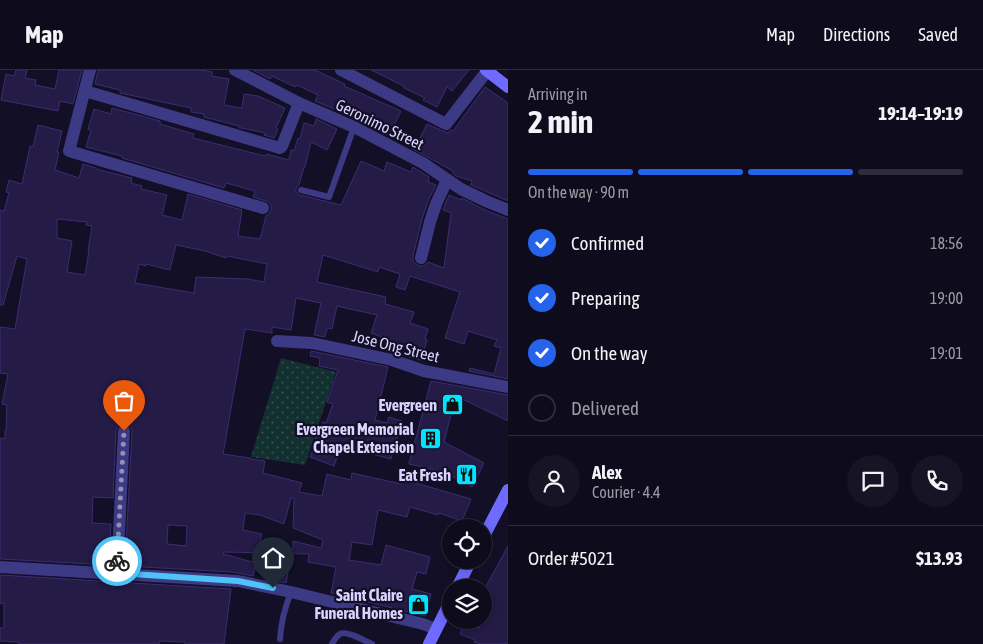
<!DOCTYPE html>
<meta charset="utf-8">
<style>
body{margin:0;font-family:"Asap Condensed",sans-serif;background:#171425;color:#f1f3f6;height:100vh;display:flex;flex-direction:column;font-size:19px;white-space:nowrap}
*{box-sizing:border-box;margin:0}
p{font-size:16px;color:#9b9ba3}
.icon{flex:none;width:28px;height:28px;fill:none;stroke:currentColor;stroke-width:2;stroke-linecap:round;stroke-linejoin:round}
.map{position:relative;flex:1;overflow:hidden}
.details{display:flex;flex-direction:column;background:#0e0b1c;width:475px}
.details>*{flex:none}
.tools{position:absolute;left:442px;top:449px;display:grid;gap:10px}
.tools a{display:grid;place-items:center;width:50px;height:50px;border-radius:50%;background:#0e0b1c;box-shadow:0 2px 12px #0003,0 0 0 1px #2e2b3b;font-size:25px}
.pin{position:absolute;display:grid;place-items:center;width:42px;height:42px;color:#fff;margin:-51px -21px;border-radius:50% 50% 50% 0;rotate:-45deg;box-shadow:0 0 5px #0007}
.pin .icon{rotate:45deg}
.courier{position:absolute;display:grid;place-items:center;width:50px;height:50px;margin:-25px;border:4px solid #4fc3f7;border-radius:50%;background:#fff;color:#222;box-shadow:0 1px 6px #0007}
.summary em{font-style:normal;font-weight:700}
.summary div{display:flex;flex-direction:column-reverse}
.summary{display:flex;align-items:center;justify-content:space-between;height:85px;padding:0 20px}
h1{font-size:32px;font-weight:700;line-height:38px}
.bar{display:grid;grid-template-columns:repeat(4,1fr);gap:8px 5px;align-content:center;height:60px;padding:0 20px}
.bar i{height:6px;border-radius:4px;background:#2e2b3b}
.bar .selected{background:#2563eb}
.bar p{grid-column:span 4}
.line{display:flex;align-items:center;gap:12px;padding:0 20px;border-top:1px solid #2e2b3b}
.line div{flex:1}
.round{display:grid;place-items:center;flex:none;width:52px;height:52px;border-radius:26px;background:#171425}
ol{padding:0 20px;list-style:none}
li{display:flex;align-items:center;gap:15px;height:55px}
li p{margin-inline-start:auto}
li .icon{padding:5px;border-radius:50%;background:#2563eb;color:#fff;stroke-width:4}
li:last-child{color:#9b9ba3}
li i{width:28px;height:28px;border:2px solid #2e2b3b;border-radius:50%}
header{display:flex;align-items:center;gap:30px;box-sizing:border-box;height:70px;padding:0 25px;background:#0e0b1c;border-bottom:1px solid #2e2b3b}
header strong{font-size:24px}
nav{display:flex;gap:28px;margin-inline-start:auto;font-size:18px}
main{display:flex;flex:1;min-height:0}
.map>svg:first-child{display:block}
</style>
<header>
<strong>Map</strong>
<nav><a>Map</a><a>Directions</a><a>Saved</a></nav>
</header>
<main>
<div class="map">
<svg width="508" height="574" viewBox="0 0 508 574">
<defs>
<pattern id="grass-dots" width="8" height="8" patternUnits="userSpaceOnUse" patternTransform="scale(1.25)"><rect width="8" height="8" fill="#12302f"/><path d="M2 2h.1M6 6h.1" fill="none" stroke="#344d4e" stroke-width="1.8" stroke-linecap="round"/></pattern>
</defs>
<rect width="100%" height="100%" fill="#130f26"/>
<polygon fill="url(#grass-dots)" points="281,288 336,302 305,395 251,387"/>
<g fill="#241b47" stroke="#3b2d73" fill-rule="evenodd">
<polygon points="16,0 27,0 25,8 36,10 35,15 55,19 59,0 82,0 73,34 60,31 58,41 1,30 6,4 14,6"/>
<polygon points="98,0 201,0 212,2 212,6 229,9 224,35 242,38 244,24 258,26 285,38 276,58 278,59 274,68 264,65 265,63 242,58 239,58 239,56 204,47 204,44 191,42 191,38 125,24 120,23 120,20 95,14"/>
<polygon points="253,0 315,0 345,14 344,16 401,41 389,66 372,57 374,55 357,47 359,42 338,31 334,39 315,31 318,25 297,15 295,17 272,6 270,9"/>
<polygon points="371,0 469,0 452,21 447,17 437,37 423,30 425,28 404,18 404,16"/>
<polygon points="485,17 508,33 508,131 471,115 472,111 456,106 453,103 453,101 411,78 416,68 419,70 427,54 443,61 448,63 451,60 453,61"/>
<path d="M112 38 160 51V54L194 64 193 68 265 86 266 84 289 90 291 80 294 81 298 68 300 69 304 53 314 56 316 49 337 59 327 80 311 72 305 97H304L299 115 296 118V122L300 125 341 135 361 91 384 101 387 92 411 102 413 97 429 107 428 112 436 115 428 131 422 149 413 186V191L419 196H424L428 192 444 198 451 143 443 140 449 125 461 130 462 128 485 140 508 149V309L469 301 470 298 494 304 501 278 494 276 497 270 468 261 464 274 445 268 460 222 410 206 405 220 396 217 400 204 379 197 378 202 323 185 317 212 386 227 385 234 414 242 410 253 428 259 425 269 427 270 421 290 409 287 411 281 393 275 391 282 383 280 387 269 371 263 377 245 337 236 332 259 327 258 325 267 314 265 321 233 296 228 291 260 272 257V263L245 259 223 384 250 388V389L265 391 263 403 302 413 299 422 322 426 327 404 351 410 352 403 401 414 402 409 471 429 462 451 439 443 438 445 410 437 407 447 378 440 372 475 352 472 349 490 381 495 386 475 430 487 426 504 417 502 412 519 431 524 425 546 331 523 336 497 308 492 309 484 224 482 223 484 256 493 253 506 232 502 125 496 132 361 131 357 125 353 120 354 117 357 116 361 113 428 93 427 92 453 111 454 109 495 0 489V368L5 369V361H6L7 335 2 334 8 304 0 303V257L15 259 27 189 17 186 3 235H0V140L4 141 9 123 6 122 9 110 22 114 30 76 33 77 38 55 62 61 57 82H59L55 100 79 108 83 94 96 98V99L132 108 131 113 142 116 141 119 167 125 162 145 182 150 188 124 242 140 238 166 260 169 266 146 269 144 271 140V136L269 132 253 127 255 121 226 113 224 118 122 88V86L86 77 91 60 88 59 94 39 111 44ZM57 149 87 152 86 155 92 156 88 181H89L85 205 67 202 72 171 57 168ZM176 175 205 181 226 188 227 186 267 194 264 212 248 209 196 207 194 223 135 213 139 194 146 196V194L170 200ZM291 428H294L293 458 323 470 321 478 293 471V479L260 471 262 464 243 460 245 443 260 445 284 454ZM168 455 187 456 186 476 167 474Z"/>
<polygon points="311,281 388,297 375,350 387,353 389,347 402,351 391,389 341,376 334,396 310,387 317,370 315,369 323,352 326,353 333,334 327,332 338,300 319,296 320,288 310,286"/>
<polygon points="431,311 508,325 508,351 458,327 454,340 452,340 444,372 484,393 472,417 444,402 409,394"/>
<polygon points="508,476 508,574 481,574 474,572 475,570 460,564 464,553 479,558 482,550 484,550 484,520"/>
<polygon points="275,499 288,502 286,513 272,510"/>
<polygon points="0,505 231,519 224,574 185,574 185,572 159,571 159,574 19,574 19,572 0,571 0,558 4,558 4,534 0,533"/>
</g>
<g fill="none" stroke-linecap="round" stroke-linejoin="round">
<g stroke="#3d3a85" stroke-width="6">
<polyline points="301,120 329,127 354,57"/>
<path d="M280 569C281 552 285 537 291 522"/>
<path d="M332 574C334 571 336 566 340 564 346 560 365 571 372 574"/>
</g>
<g stroke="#3d3a85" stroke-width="12">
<polyline points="90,0 69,81 263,138"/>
<polyline points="235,0 299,33 354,57 423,93 461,119 488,132 508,140"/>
<polyline points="341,0 446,54 487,1"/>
<polyline points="85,21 280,78 282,76 299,33"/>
<polyline points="421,188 430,152 436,134 447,110"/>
<polyline points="277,271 312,273 392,290 424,301 508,317"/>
<polyline points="0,497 238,511 291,522 423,554 436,559"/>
<polyline points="117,503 124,361"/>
</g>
<g stroke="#6f6bff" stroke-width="12">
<polyline points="486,0 508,17"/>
<polyline points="484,466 508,420"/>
<polyline points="457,518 471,490"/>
<polyline points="429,574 451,530"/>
</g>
</g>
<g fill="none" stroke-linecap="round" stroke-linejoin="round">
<polyline stroke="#948fb3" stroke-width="5" stroke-dasharray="0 9" points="117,491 124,361"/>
<polyline stroke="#4fc3f7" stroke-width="6" points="117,491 117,503 238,511 273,518"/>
</g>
<defs>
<symbol id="shop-square" viewBox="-11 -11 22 22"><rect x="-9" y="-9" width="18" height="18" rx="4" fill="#00e5ff" stroke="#130f26"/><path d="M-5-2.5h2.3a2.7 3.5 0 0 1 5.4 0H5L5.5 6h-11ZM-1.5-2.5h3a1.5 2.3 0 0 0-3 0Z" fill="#111"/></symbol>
<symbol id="building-square" viewBox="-11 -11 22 22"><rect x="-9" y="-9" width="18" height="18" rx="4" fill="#00e5ff" stroke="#130f26"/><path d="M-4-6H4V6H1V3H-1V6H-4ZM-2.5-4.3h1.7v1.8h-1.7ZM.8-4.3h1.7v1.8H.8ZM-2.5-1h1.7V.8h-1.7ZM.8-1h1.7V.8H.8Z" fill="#111"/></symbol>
<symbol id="restaurant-square" viewBox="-11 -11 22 22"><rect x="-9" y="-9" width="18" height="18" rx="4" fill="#00e5ff" stroke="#130f26"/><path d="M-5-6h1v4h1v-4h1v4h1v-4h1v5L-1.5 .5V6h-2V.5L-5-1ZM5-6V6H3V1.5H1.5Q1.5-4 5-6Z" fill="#111"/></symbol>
</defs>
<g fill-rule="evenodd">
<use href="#shop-square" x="440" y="322" width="25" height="25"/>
<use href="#building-square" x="418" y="356" width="25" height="25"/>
<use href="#restaurant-square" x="454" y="392" width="25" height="25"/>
<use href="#shop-square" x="406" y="522" width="25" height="25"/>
</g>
<g text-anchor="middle" stroke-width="4.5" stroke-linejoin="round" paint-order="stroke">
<g font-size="16" fill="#d9d4ff" stroke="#130f26">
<text transform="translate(380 54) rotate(26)" y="6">Geronimo Street</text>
<text transform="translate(396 276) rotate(14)" y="6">Jose Ong Street</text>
</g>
<g font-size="16" font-weight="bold" fill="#d9d4ff" stroke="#130f26" text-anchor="end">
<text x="437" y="341">Evergreen</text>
<text x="414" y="365">Evergreen Memorial<tspan x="414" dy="18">Chapel Extension</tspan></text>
<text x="451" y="411">Eat Fresh</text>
<text x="403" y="531">Saint Claire<tspan x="403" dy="18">Funeral Homes</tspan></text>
</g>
</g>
</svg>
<div class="tools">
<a><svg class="icon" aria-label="locate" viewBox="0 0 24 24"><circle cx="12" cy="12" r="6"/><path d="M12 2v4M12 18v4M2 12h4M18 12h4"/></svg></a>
<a><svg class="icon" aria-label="layers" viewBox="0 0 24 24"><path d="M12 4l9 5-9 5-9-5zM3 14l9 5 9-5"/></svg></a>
</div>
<div class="pin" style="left:124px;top:361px;background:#ea580c"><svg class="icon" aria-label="bag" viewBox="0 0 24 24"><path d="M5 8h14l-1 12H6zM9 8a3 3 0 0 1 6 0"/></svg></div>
<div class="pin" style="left:273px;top:518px;background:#1f2937"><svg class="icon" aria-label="home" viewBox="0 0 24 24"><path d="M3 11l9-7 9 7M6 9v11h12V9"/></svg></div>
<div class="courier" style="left:117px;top:491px"><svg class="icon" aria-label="bike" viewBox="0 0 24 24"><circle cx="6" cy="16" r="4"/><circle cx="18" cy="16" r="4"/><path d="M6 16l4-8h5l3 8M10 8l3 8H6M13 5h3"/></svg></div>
</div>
<section class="details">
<div class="summary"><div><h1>2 min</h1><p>Arriving in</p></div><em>19:14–19:19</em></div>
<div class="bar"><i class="selected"></i><i class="selected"></i><i class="selected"></i><i></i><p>On the way · 90 m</p></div>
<ol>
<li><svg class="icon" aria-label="check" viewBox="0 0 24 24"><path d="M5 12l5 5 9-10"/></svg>Confirmed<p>18:56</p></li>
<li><svg class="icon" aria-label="check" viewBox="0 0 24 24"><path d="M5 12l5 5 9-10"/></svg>Preparing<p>19:00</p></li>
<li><svg class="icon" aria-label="check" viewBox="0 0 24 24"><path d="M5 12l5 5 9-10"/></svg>On the way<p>19:01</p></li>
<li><i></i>Delivered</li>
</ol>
<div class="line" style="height:90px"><a class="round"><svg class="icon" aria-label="person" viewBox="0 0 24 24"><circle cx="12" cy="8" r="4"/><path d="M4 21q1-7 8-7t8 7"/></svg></a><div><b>Alex</b><p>Courier · 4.4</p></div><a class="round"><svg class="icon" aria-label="chat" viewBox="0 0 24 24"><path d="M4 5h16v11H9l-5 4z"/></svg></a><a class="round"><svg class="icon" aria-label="phone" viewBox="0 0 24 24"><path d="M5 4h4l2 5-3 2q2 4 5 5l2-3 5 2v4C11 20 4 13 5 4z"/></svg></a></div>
<div class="line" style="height:65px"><div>Order #5021</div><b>$13.93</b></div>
</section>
</main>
